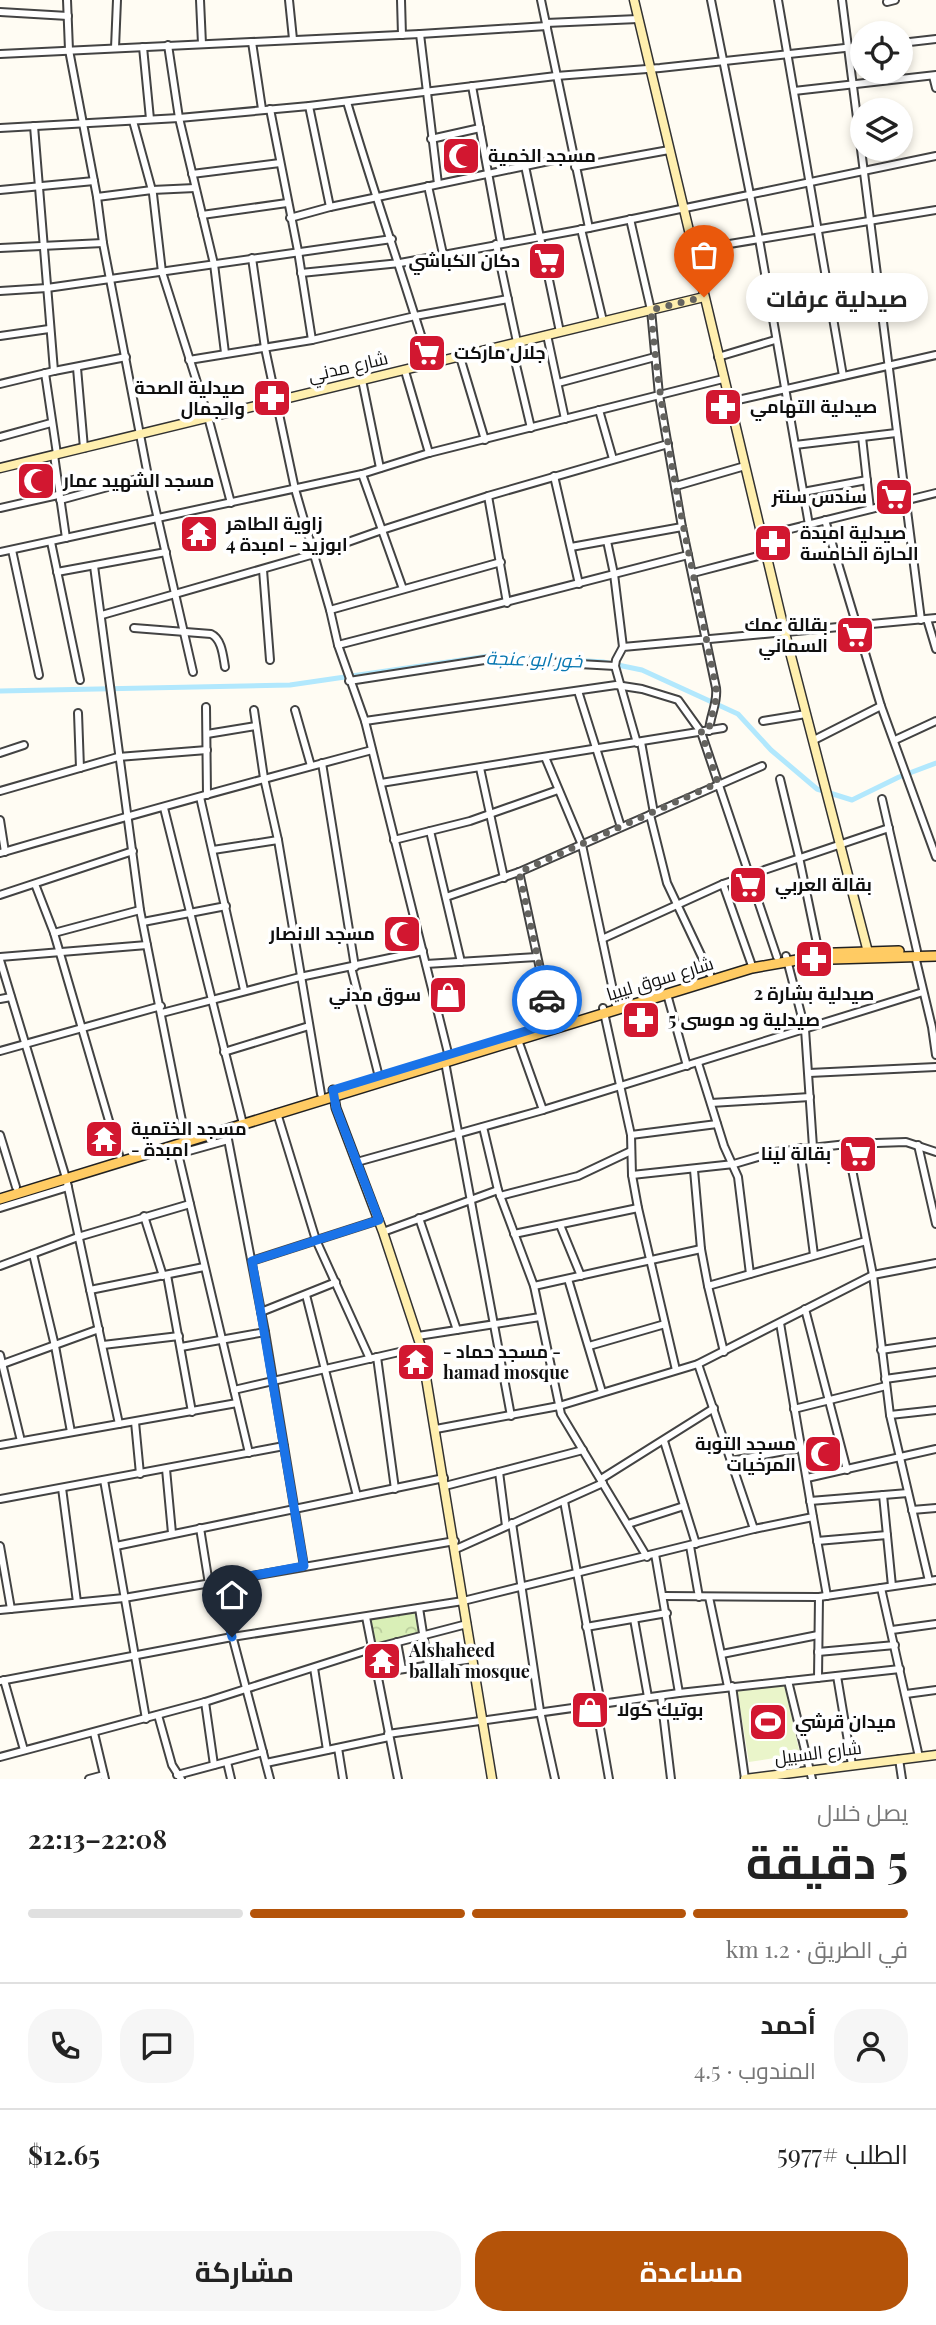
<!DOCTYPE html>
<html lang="ar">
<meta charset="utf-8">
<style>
body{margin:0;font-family:"Playfair Display",Cairo,serif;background:#f6f6f6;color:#222;direction:rtl;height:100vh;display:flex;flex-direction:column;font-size:26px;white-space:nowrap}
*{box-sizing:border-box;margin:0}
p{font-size:23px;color:#767676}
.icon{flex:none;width:38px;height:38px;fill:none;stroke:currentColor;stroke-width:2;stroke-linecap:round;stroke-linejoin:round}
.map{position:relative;height:1779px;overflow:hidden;direction:ltr}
.panel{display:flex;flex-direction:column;background:#fff;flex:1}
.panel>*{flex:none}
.tools{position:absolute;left:850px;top:21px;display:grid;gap:14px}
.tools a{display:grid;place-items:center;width:63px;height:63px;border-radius:50%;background:#fff;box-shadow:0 4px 10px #0003;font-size:35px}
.pin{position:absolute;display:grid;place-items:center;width:60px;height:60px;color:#fff;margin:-72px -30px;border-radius:50% 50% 50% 0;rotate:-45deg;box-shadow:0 0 7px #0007}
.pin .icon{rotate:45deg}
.courier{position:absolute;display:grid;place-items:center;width:70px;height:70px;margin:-35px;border:5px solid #1a73e8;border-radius:50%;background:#fff;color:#222;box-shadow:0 2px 9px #0007}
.bubble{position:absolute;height:49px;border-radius:24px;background:#fff;box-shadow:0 4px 10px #0003;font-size:23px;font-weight:700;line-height:49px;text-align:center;direction:rtl}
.summary em{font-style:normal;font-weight:700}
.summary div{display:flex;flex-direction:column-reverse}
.summary{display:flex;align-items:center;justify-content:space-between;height:119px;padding:0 28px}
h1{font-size:46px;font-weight:700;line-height:52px}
.bar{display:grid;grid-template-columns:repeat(4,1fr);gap:10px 7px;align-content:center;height:84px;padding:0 28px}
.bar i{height:9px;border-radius:5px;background:#e0e0e0}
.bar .on{background:#b45309}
.bar p{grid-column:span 4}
.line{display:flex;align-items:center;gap:18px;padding:0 28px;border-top:2px solid #e0e0e0}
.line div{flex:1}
.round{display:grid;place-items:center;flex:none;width:74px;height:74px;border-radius:28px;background:#f6f6f6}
.cta{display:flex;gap:14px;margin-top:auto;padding:14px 28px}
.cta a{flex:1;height:80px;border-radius:28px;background:#b45309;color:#fff;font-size:28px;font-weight:700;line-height:80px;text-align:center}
.cta a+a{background:#f6f6f6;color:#222}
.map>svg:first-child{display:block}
</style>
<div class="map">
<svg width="936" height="1779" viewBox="0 0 936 1779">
<defs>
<pattern id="park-crowns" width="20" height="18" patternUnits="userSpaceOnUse" patternTransform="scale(1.75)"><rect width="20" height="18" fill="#d9efb7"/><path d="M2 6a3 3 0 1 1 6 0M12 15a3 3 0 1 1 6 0" fill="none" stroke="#b9cc9c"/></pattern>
</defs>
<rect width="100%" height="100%" fill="#fffcf3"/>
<polygon fill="url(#park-crowns)" points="415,1613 419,1633 374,1645 369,1620"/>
<polygon fill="#eaf5ca" points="784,1684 800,1754 749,1762 737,1690"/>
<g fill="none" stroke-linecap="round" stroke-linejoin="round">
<polyline stroke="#b2e8fd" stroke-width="5" points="0,691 290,685 496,655 603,662 642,670 738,714 771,750 817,789 852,800 899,777 936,763"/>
<defs>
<g id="street">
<polyline points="67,0 69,50 97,197 103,243 148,476 193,672"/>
<polyline points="200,0 202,44"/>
<polyline points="289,0 293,39"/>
<polyline points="401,0 402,35"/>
<polyline points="541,0 589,228"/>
<polyline points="711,0 759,239 809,525"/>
<polyline points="778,0 843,376"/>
<polyline points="842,0 921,620"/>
<polyline points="887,2 895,0"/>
<polyline points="0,12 68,16"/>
<polyline points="546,23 638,19"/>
<polyline points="420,34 438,184"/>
<polyline points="252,42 262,109"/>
<polyline points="901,43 936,39"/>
<polyline points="168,45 179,118 214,264 225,353"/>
<polyline points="143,47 150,119"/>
<polyline points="115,48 117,0"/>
<polyline points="0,54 420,34 547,26"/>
<polyline points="933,76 936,88"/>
<polyline points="472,86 501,243"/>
<polyline points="794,91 936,75"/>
<path d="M347 102C373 190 403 276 430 364"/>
<polyline points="309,106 330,207"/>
<polyline points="270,109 298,251 312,340"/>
<polyline points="133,121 153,194 162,272 208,417 231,503"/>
<polyline points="34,126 54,371"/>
<polyline points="0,128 179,118 309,106 556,76 660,68 863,46"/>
<polyline points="431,139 480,128"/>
<polyline points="525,166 560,332"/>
<polyline points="575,167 669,150"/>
<polyline points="192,174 280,163"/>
<polyline points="428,186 443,254"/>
<polyline points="0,190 94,181"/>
<polyline points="97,197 152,190 195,188"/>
<polyline points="202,215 287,203"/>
<polyline points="290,218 330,207 573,156"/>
<path d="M630 219 651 310 659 395 682 527 716 688C718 703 710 715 709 731"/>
<polyline points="581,229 603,321"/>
<polyline points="496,244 517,342"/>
<polyline points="0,248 103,243"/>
<polyline points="693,250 936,210"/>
<polyline points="252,258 265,348 295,489 330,610 338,645 688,555"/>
<polyline points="301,273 400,263 589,228 936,156"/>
<polyline points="0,291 47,288 392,239"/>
<polyline points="547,335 565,419"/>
<polyline points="0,336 49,329"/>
<polyline points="511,344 531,428"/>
<polyline points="460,357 485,440"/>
<polyline points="718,357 775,340"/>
<polyline points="189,360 312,340 415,316 508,299"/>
<polyline points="77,368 84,448"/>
<polyline points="405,371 429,453"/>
<polyline points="45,373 57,454"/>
<polyline points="362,380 380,468"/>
<polyline points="558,383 655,357"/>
<polyline points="0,384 54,371 126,357"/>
<polyline points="729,402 936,355"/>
<polyline points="599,410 613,459"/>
<polyline points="0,437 51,423"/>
<polyline points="862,437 870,509"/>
<polyline points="795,445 896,433"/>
<polyline points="54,455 66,538"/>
<polyline points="362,474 403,589"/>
<polyline points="554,476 579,584"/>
<polyline points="676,486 745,466"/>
<polyline points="803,492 867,480"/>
<polyline points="488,496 507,603"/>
<polyline points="60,500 148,476"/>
<polyline points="0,508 58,495"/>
<polyline points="825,520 881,706 936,857"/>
<polyline points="762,536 936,493"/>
<polyline points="607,541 614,574 623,647"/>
<polyline points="51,542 80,680"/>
<polyline points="571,547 682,527"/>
<polyline points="12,550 39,675"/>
<polyline points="0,552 362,474 429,453 723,379"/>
<polyline points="94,566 140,910 186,1141"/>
<polyline points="263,570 270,660"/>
<polyline points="57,572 166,552"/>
<polyline points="693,573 766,554"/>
<polyline points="330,610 501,562"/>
<polyline points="102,615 314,554 382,530 488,496 668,444"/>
<polyline points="927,619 936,649"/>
<path d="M134 628 211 634C222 639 223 656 225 667"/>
<polyline points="338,645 365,721 450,1061"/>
<polyline points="349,681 491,659 615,666"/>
<polyline points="578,691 621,827"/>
<polyline points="206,707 207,795"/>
<polyline points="254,710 264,778 278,840 321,1094"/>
<polyline points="295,710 311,766"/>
<polyline points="78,713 80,768"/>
<polyline points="365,721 616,685 642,689 678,700 701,732 777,957"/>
<polyline points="763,721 806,714"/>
<polyline points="207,734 256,726"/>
<polyline points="814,740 881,706"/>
<polyline points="895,740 936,721"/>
<polyline points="641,742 654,813"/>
<polyline points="637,743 615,666 616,660 623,647 936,618"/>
<polyline points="0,753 24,745"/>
<polyline points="545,757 582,845 617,1009"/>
<polyline points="322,763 355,967"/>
<polyline points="480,768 504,878"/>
<polyline points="780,779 799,857 819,953"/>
<polyline points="381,783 723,728"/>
<polyline points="0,791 118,757 207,750"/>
<polyline points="200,797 244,990"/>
<polyline points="882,799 917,951"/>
<polyline points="164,808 243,1124"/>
<polyline points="650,815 667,883 710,974"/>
<polyline points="0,820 5,852"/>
<polyline points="430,831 461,962"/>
<polyline points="394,840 470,821 558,790"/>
<polyline points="213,850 278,840"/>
<path d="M0 853C124 817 248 783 372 750"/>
<polyline points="519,872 553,1029"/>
<polyline points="35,884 54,933 119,1155"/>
<polyline points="723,884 751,963"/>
<polyline points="0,895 133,851"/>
<polyline points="446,897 519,872 762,766"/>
<polyline points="143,922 226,906"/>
<polyline points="54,933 140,910"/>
<polyline points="602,939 723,884 889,828"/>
<polyline points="786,956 805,1029 813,1147"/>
<polyline points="915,956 932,1027 936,1055"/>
<polyline points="0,957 147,945"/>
<polyline points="0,960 66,1178 119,1424"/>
<polyline points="426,964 537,957"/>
<polyline points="351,967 379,1077"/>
<polyline points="667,994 687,1066"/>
<polyline points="0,999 11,997"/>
<polyline points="603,1008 631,1135 632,1175 638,1208 676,1370"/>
<polyline points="162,1013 300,977 423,951"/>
<polyline points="518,1040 543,1110"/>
<polyline points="0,1051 161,1006"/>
<polyline points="224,1052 309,1026"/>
<polyline points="445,1062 511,1416"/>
<polyline points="698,1063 724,1146 738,1177 750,1274"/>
<polyline points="809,1073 936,1067"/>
<polyline points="711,1103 810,1097"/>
<polyline points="277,1113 316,1240 370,1359"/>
<polyline points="483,1127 498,1190 534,1286 561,1414 647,1557"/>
<polyline points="226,1129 265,1332 304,1566"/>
<polyline points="0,1135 16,1187"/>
<polyline points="631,1135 717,1124"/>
<polyline points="847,1144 873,1275 890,1415 929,1581"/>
<polyline points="176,1145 249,1453"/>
<polyline points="918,1145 936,1224"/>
<polyline points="800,1148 814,1255"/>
<polyline points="178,1154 228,1140"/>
<polyline points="357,1162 543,1110 923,992"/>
<polyline points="694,1170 701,1249 708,1286 724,1352"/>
<polyline points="632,1175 734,1164 775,1152 847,1144 906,1142 936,1152"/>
<polyline points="500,1196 578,1176 631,1151"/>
<polyline points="0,1208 68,1187"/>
<polyline points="144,1216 163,1276"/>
<polyline points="419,1218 457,1330"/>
<polyline points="560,1225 581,1276"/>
<polyline points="383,1232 498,1190"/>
<polyline points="514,1234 638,1208"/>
<polyline points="33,1254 55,1346 71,1432"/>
<polyline points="252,1261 379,1220"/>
<polyline points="0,1266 78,1237 190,1204"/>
<polyline points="167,1275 192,1412"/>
<polyline points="568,1279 602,1392"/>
<polyline points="534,1286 701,1249"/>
<polyline points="708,1286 866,1241"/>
<polyline points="90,1290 204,1267"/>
<polyline points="306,1295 357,1496"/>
<polyline points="805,1309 847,1470"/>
<polyline points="261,1312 336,1282"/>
<polyline points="418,1336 540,1317"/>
<polyline points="103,1345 179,1336"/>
<polyline points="589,1346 665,1324"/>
<polyline points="181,1347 265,1332"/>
<polyline points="881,1350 936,1342"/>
<polyline points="0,1355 21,1441"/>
<polyline points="377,1357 395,1489"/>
<polyline points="698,1364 754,1529"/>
<polyline points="0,1365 99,1329"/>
<polyline points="885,1379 936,1372"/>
<polyline points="234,1390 421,1347"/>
<polyline points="794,1409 886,1386"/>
<polyline points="890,1415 936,1410"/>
<polyline points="135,1422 140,1474"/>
<polyline points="436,1429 559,1406 698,1364 873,1275 936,1263"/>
<polyline points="664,1441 696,1544"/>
<polyline points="0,1445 237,1403"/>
<polyline points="731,1461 801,1448"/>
<polyline points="166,1469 172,1533"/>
<polyline points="499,1472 506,1526"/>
<polyline points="807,1478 936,1449"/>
<polyline points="601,1479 714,1408"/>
<polyline points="104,1480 146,1719"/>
<polyline points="445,1486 583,1450"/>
<polyline points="62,1488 77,1602"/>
<polyline points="883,1495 892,1586"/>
<polyline points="0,1499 284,1446"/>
<polyline points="564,1501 601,1704"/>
<polyline points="810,1501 908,1493"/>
<polyline points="912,1510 936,1508"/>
<polyline points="813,1517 827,1596"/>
<polyline points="512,1523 540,1711 555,1779"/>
<polyline points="628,1524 684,1506"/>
<polyline points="200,1528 209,1584"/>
<polyline points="817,1541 887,1535"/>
<polyline points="0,1546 11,1609"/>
<polyline points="116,1546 444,1478"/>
<polyline points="690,1546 699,1597"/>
<polyline points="456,1549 603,1483"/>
<polyline points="655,1554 679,1693"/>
<polyline points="218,1582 270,1779"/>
<polyline points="881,1588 919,1757"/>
<polyline points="664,1596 819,1597 936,1580"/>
<polyline points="709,1597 728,1687"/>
<polyline points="419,1608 428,1665"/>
<polyline points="0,1610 124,1598 455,1541"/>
<polyline points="366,1617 398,1779"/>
<polyline points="634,1619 648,1697"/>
<polyline points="586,1627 667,1613"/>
<polyline points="892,1630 936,1624"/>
<polyline points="397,1642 402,1669"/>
<polyline points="818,1652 895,1645"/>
<polyline points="722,1654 818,1635"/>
<polyline points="314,1668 327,1750"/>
<polyline points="377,1673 473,1659"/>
<polyline points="837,1676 852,1765"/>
<polyline points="818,1678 819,1597"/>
<polyline points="4,1680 24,1750"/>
<polyline points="0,1681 232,1637 463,1601 754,1529 813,1517 780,1323"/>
<polyline points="788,1681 812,1779"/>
<polyline points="732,1686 745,1779"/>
<polyline points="906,1694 936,1690"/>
<polyline points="661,1696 671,1779"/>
<polyline points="205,1702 214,1765"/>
<polyline points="596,1705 609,1779"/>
<polyline points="158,1715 172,1765 181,1779"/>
<polyline points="94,1733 105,1779"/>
<polyline points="388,1734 679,1693 900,1669"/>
<polyline points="338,1748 343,1779"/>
<polyline points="0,1757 205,1702 371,1649 467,1624"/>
<polyline points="899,1759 902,1779"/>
<polyline points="227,1762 231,1779"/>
<polyline points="266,1763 389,1737"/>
<polyline points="177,1775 263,1752"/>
<polyline points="89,1779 104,1775"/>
</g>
<g id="secondary">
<polyline points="634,0 785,633 869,956"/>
<polyline points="0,468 704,297"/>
<polyline points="333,1090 336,1108 383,1232 421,1347 492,1779"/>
<polyline points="745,1779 936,1755"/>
</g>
<g id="primary">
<polyline points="805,954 899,951"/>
<polyline points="0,1199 752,968 797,960 936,956"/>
</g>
</defs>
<use href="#street" stroke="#434343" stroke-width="10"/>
<use href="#secondary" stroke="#323232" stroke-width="11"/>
<use href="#primary" stroke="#212121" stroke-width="12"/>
<use href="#street" stroke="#fff" stroke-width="6"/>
<use href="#secondary" stroke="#ffefae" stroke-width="8"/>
<use href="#primary" stroke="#ffcb63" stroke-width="9"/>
</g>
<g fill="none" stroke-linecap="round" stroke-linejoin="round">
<path stroke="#64635f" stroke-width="7" stroke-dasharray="0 12.6" d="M547 1000 519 872 718 783 701 732 709 731C710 715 718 703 716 688 692 562 661 438 651 310L704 297"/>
<polyline stroke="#1a73e8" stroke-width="9" points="232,1637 218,1582 304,1566 252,1261 379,1220 336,1108 333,1090 552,1023 547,1000"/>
</g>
<defs>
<symbol id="mosque-square" viewBox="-11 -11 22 22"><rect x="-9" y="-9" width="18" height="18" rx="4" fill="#d21730" stroke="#fff"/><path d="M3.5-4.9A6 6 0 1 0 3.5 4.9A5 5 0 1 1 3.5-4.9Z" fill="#fff"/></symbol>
<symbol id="supermarket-square" viewBox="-11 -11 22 22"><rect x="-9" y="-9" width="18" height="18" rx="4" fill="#d21730" stroke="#fff"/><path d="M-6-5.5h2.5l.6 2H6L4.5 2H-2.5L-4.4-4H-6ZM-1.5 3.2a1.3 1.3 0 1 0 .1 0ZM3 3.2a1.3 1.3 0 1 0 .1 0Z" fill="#fff"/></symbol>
<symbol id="pharmacy-square" viewBox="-11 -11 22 22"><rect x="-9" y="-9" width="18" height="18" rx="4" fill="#d21730" stroke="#fff"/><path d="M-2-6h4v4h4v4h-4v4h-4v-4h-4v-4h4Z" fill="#fff"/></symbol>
<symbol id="temple-square" viewBox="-11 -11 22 22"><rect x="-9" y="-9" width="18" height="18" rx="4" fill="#d21730" stroke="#fff"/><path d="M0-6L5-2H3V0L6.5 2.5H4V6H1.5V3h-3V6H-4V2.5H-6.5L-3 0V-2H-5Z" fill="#fff"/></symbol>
<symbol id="shop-square" viewBox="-11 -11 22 22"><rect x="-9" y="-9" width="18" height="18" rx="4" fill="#d21730" stroke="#fff"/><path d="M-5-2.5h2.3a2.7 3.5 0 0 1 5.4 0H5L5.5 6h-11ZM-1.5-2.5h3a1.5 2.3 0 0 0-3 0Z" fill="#fff"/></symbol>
<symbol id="stadium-square" viewBox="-11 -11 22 22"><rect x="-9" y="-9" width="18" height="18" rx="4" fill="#d21730" stroke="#fff"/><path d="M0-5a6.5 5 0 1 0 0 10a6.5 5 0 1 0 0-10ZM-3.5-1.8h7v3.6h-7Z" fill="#fff"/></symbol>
</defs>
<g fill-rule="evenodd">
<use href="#mosque-square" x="439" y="134" width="44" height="44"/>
<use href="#supermarket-square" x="525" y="239" width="44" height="44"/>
<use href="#supermarket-square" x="405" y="331" width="44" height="44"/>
<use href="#pharmacy-square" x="250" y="376" width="44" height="44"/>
<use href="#pharmacy-square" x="701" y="385" width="44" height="44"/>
<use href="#mosque-square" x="14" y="459" width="44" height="44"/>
<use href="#supermarket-square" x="872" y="475" width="44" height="44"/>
<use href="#temple-square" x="177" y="512" width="44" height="44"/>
<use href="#pharmacy-square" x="751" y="521" width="44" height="44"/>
<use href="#supermarket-square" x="833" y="613" width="44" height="44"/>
<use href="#supermarket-square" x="726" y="863" width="44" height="44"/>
<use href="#mosque-square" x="380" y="912" width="44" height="44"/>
<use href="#pharmacy-square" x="792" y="937" width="44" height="44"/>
<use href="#shop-square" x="426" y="973" width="44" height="44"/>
<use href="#pharmacy-square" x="619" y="998" width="44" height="44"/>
<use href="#temple-square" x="82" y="1117" width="44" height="44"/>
<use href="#supermarket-square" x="836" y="1132" width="44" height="44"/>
<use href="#temple-square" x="394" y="1340" width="44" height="44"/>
<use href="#mosque-square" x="801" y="1432" width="44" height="44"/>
<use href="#temple-square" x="360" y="1639" width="44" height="44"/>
<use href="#shop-square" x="568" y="1688" width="44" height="44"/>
<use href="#stadium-square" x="746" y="1700" width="44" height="44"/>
</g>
<g text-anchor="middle" stroke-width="7" stroke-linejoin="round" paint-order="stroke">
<g font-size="18" font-weight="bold" fill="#101010" stroke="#fff" text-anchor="start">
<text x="488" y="162">مسجد الخمية</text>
<text x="520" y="267" text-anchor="end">دكان الكباشي</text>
<text x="454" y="359">جلال ماركت</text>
<text x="245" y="394" text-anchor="end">صيدلية الصحة<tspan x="245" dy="21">والجمال</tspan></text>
<text x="750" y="413">صيدلية التهامي</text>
<text x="63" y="487">مسجد الشهيد عمار</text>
<text x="867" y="503" text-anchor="end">سندس سنتر</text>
<text x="226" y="530">زاوية الطاهر<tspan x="226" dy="21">ابوزيد - امبدة 4</tspan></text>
<text x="800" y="539">صيدلية امبدة<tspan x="800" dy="21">الحارة الخامسة</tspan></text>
<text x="828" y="631" text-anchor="end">بقالة عمك<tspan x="828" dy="21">السماني</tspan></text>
<text x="775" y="891">بقالة العربي</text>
<text x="375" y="940" text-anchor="end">مسجد الانصار</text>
<text x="814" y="1000" text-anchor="middle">صيدلية بشارة 2</text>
<text x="421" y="1001" text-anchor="end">سوق مدني</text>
<text x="668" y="1026">صيدلية ود موسى 5</text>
<text x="131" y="1135">مسجد الختمية<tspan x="131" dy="21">- امبدة</tspan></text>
<text x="831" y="1160" text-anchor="end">بقالة لينا</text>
<text x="443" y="1358">- مسجد حماد -<tspan x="443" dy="21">hamad mosque</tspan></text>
<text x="796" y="1450" text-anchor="end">مسجد التوبة<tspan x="796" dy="21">المرخيات</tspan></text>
<text x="409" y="1657">Alshaheed<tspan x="409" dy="21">ballah mosque</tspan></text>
<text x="617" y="1716">بوتيك كولا</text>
<text x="795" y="1728">ميدان قرشي</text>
</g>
<g font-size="18" fill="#101010" stroke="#fff">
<text transform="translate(348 367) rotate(-13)" y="6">شارع مدني</text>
<text transform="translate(660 979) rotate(-17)" y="6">شارع سوق ليبيا</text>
<text transform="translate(818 1753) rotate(-7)" y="6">شارع السبيل</text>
</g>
<g font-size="19" font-style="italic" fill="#0978b2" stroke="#fff">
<text transform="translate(534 659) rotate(2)" y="7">خور ابو عنجة</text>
</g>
</g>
</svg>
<div class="tools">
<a><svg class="icon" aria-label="locate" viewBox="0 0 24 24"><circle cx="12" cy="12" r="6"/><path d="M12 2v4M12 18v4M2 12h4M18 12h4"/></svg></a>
<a><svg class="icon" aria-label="layers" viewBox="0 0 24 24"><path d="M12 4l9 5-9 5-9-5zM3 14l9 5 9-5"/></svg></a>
</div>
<div class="pin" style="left:704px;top:297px;background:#ea580c"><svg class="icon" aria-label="bag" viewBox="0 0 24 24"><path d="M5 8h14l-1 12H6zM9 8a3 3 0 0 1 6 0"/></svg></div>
<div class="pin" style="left:232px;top:1637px;background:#1f2937"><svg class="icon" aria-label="home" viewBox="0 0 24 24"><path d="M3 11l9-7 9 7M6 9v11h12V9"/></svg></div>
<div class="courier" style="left:547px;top:1000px"><svg class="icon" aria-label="car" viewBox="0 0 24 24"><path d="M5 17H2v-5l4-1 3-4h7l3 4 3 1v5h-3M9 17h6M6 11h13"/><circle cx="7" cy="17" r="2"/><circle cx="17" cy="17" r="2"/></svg></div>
<div class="bubble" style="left:746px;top:273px;width:182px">صيدلية عرفات</div>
</div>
<section class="panel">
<div class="summary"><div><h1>5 دقيقة</h1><p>يصل خلال</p></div><em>22:08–22:13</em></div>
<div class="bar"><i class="on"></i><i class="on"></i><i class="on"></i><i></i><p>في الطريق · 1.2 km</p></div>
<div class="line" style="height:126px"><a class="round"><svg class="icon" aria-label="person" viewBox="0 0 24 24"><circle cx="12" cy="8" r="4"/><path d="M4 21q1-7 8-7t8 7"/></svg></a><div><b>أحمد</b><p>المندوب · 4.5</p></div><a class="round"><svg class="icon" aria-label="chat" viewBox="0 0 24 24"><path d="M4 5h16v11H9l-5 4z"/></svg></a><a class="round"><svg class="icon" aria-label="phone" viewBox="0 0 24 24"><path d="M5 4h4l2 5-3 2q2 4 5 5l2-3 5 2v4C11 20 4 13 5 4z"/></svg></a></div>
<div class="line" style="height:91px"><div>الطلب #5977</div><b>$12.65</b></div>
<div class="cta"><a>مساعدة</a><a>مشاركة</a></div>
</section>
